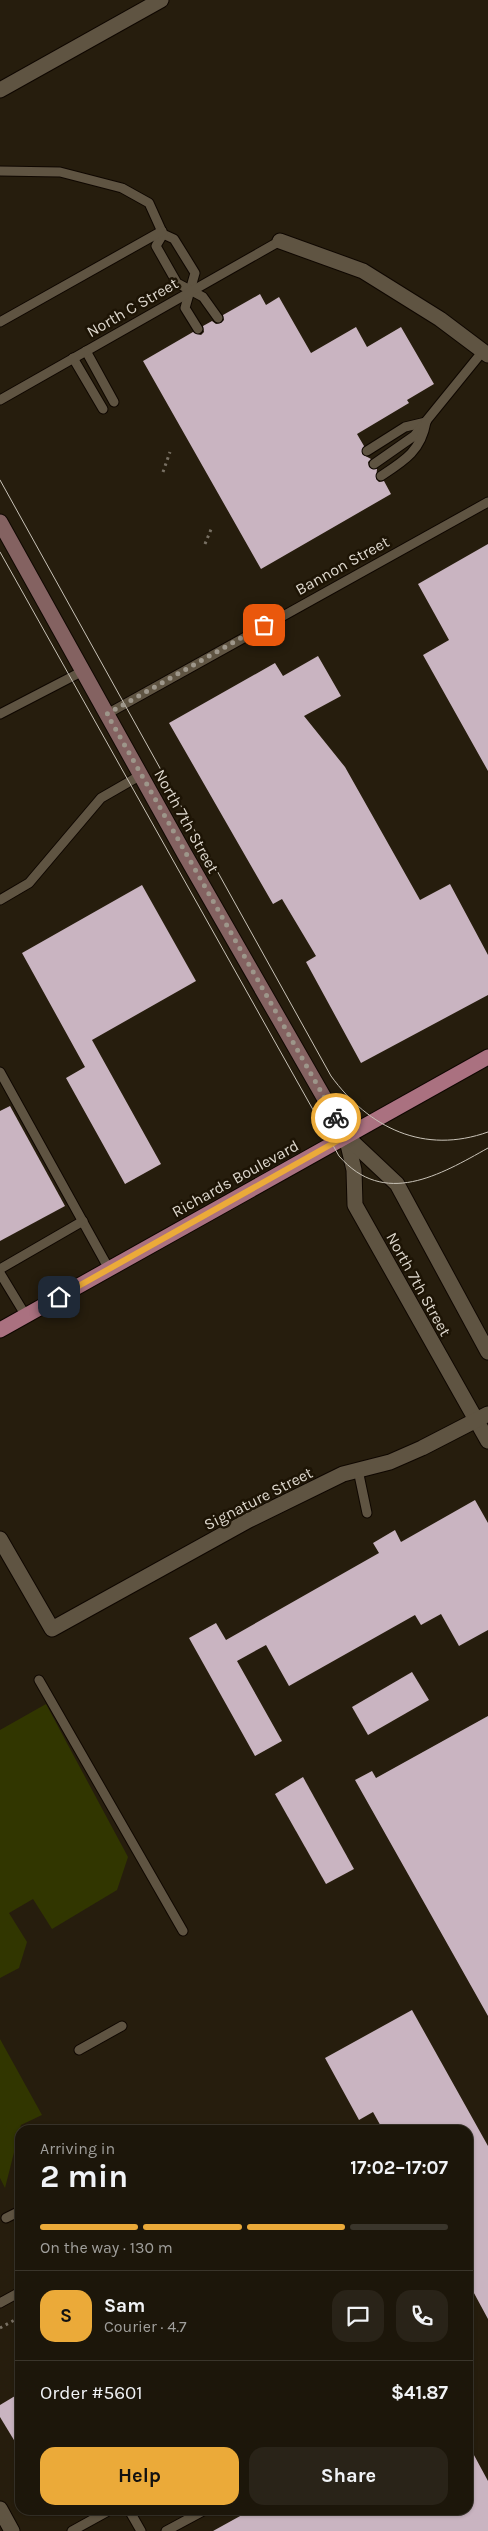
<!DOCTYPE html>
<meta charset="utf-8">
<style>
body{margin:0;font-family:Karla,sans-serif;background:#292318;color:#f1f3f6;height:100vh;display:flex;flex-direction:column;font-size:19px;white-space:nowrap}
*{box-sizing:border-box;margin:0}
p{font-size:16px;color:#a09f9c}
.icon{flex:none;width:28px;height:28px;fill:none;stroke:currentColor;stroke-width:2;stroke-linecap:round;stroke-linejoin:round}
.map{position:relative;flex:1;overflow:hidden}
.side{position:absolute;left:15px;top:2125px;width:458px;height:390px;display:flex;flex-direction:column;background:#1c160a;border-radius:15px;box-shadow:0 1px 4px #0004,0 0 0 1px #3a352b}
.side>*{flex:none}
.pin{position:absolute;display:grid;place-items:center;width:42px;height:42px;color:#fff;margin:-21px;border-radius:10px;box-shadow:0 2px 8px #0006}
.courier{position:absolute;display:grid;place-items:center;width:50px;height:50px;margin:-25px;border:4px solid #ebaa39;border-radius:50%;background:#fff;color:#222;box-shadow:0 1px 6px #0007}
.overview em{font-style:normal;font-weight:700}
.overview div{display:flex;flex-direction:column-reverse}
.overview{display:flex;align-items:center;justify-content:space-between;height:85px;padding:0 25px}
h1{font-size:32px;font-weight:700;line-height:38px}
.bar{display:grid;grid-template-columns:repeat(4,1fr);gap:8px 5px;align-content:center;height:60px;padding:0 25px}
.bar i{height:6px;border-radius:4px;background:#3a352b}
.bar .on{background:#ebaa39}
.bar p{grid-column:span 4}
.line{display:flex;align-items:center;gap:12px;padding:0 25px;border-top:1px solid #3a352b}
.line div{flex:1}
.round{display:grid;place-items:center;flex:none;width:52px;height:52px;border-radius:15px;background:#292318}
.cta{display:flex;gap:10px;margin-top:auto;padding:10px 25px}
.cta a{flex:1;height:58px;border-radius:15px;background:#ebaa39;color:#111;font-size:20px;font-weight:700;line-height:58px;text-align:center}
.cta a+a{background:#292318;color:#f1f3f6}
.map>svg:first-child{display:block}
</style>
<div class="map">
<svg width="488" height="2531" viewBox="0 0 488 2531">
<rect width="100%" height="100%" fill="#261d0d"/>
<g fill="#313600">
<polygon points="46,1704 128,1857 117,1890 52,1929 33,1899 9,1913 27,1942 19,1968 0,1978 0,1730"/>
<polygon points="0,2039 42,2115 21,2125 5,2188 0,2178"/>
</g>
<g fill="#c9b4c1">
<polygon points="260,294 266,305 279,297 311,353 356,327 367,347 401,327 434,384 407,400 409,403 357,434 364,446 362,454 371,459 368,462 369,467 377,469 376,479 379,482 384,481 391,494 261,569 143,361 193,332 201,335 204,332 203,326 212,321 216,324 221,323 224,320 223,315"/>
<polygon points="488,544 488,771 423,655 449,640 418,584"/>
<polygon points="318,656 341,696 304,716 345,767 420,900 450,884 488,955 488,995 361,1063 306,962 316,956 282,899 273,904 169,723 275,663 283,676"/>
<polygon points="142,885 196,981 92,1040 161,1164 125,1184 66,1078 85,1067 22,953"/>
<polygon points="10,1106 65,1206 0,1241 0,1111"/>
<polygon points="475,1500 488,1523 488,1630 459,1646 441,1614 421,1625 415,1615 289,1686 266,1645 237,1661 282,1741 255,1756 189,1638 216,1623 226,1640 379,1553 373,1543 395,1530 401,1542"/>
<polygon points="412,1672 429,1700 368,1735 352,1707"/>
<polygon points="488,1716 488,2016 355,1780 372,1771 376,1778"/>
<polygon points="303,1777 354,1869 326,1884 275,1794"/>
<polygon points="412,2010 488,2146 488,2319 468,2282 468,2130 383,2130 373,2112 359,2120 325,2058"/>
<polygon points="20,2393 20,2450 0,2417 0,2405"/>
<polygon points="468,2444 488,2481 488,2531 213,2531 251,2510 468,2510"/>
</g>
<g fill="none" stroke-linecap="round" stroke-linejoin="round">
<defs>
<g id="lane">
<polyline points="0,171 60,172 122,188 149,203 163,234 174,239 195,273 185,308 198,329"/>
<polyline points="163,234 156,246 177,283 203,297 218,318"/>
<polyline points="0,322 162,231"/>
<polyline points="86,351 114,402"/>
<polyline points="73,358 103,409"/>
<polyline points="0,400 280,241"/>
<polyline points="367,451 405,427 426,422"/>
<polyline points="374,464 414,436 483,351"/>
<path d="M381 476C404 461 421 451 426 422"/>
<polyline points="0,714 83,671"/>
<polyline points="107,714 488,502"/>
<polyline points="0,900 29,883 101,798 141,775"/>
<polyline points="0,1072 109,1269"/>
<polyline points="0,1269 83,1221"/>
<polyline points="0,1273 26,1316"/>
<polyline points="358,1470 367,1513"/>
<polyline points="39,1680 183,1931"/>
<polyline points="79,2050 122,2026"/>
<polyline points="6,2218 20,2211"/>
<polyline points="0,2303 20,2292"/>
<polyline points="129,2510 141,2531"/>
<polyline points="72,2531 110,2510"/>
<polyline points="166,2531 205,2510"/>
</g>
<g id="street">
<polyline points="0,90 161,0"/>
<polyline points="280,241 363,271 440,319 488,355"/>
<polyline points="346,1136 354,1170 355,1205 488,1441"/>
<polyline points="346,1136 397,1184 488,1352"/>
<polyline points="0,1539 52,1629 249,1520 343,1474 390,1462 422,1448 488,1414"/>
<polyline points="0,2509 12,2531"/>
</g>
<polyline id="secondary" points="0,522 184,853 346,1136"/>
<polyline id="primary" points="0,1330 488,1057"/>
</defs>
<use href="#lane" stroke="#0f0700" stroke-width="11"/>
<use href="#street" stroke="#0f0700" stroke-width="17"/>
<use href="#secondary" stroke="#0f0700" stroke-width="17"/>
<use href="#primary" stroke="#0f0700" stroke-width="17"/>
<g stroke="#787063" stroke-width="3" stroke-dasharray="2.5 4" stroke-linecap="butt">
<polyline points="163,472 170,452"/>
<polyline points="205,544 212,527"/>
<polyline points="19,2311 20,2313"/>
<polyline points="0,2328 20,2317"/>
</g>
<use href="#lane" stroke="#5f5442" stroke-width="9"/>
<use href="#street" stroke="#5f5442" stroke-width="15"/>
<use href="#secondary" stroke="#846261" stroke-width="15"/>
<use href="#primary" stroke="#aa7180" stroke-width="15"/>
<g stroke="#c9c3b8" stroke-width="1">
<path d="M0 480 331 1076C369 1128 424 1155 488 1132"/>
<path d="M0 552 339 1156C384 1208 440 1175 488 1148"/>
</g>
</g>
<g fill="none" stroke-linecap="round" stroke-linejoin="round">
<polyline stroke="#9d968a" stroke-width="5" stroke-dasharray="0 9" points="264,625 107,714 336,1118"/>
<polyline stroke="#ebaa39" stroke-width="6" points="59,1297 346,1136 336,1118"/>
</g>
<g text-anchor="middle" stroke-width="5" stroke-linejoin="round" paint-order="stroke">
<g font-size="16" fill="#ddd7cd" stroke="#1d1405">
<text transform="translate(132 307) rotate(-30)" y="6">North C Street</text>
<text transform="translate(342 565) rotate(-29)" y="6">Bannon Street</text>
<text transform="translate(187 821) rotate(61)" y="6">North 7th Street</text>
<text transform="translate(235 1178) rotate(-29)" y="6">Richards Boulevard</text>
<text transform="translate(419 1284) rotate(61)" y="6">North 7th Street</text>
<text transform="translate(258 1498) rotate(-27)" y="6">Signature Street</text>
</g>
</g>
</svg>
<div class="pin" style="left:264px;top:625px;background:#ea580c"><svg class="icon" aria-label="bag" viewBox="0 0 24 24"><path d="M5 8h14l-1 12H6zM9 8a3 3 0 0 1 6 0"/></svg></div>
<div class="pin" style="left:59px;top:1297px;background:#1f2937"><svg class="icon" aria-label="home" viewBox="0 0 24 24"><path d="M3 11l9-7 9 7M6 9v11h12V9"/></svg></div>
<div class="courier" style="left:336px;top:1118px"><svg class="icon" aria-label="bike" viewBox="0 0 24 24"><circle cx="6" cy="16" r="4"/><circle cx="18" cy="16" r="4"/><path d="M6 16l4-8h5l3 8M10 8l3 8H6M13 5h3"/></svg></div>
<section class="side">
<div class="overview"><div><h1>2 min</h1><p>Arriving in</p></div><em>17:02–17:07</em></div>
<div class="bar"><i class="on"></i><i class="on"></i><i class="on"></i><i></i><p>On the way · 130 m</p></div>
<div class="line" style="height:90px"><b class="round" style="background:#ebaa39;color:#111">S</b><div><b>Sam</b><p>Courier · 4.7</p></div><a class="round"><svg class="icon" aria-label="chat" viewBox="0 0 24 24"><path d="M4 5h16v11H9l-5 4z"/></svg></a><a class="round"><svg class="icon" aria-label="phone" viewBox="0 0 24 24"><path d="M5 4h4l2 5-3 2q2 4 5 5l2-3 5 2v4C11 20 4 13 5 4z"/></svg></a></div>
<div class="line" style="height:65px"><div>Order #5601</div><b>$41.87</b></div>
<div class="cta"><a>Help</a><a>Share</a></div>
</section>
</div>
